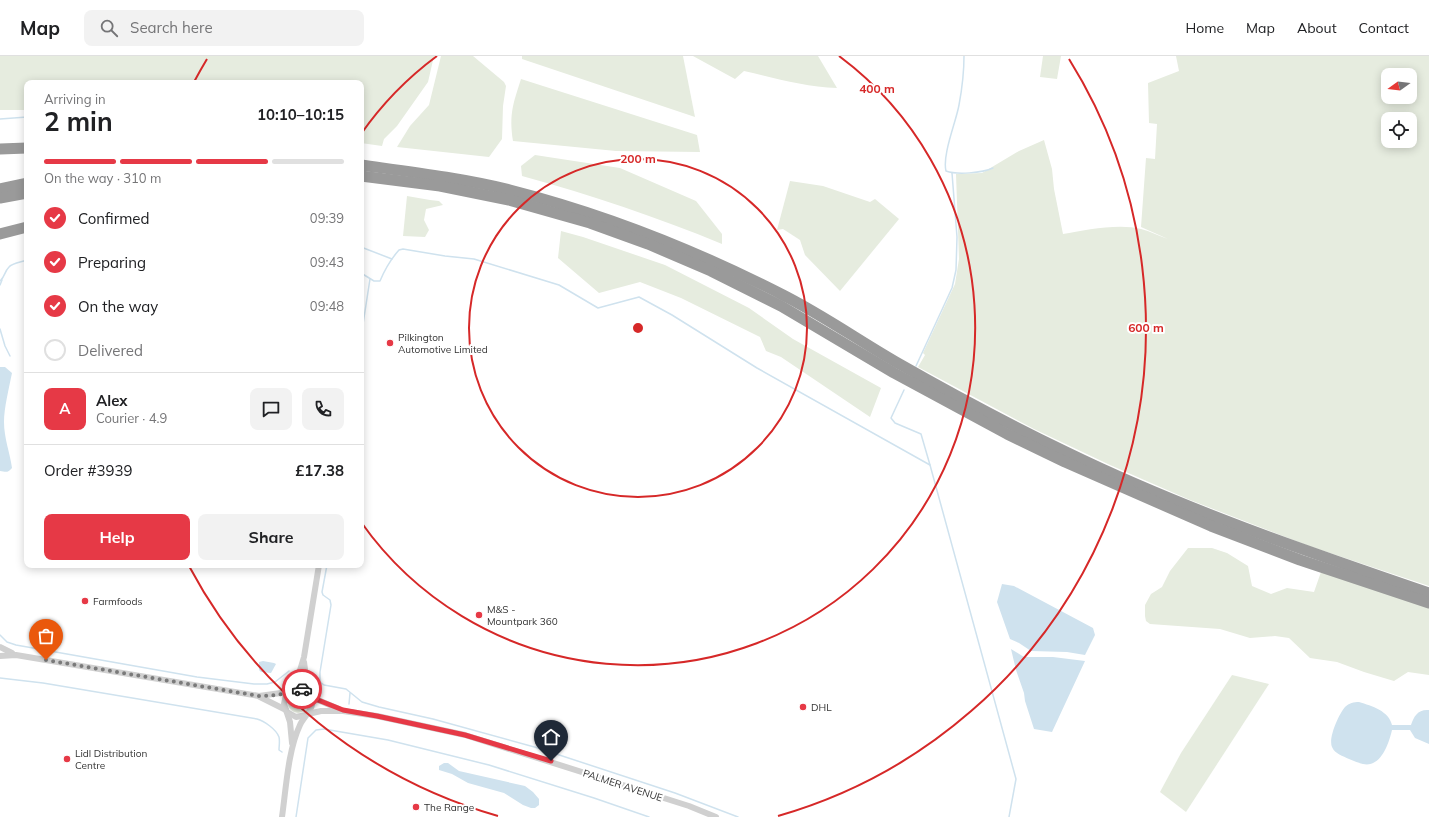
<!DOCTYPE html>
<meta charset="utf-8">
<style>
body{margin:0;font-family:Mulish,sans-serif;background:#f2f2f2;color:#202124;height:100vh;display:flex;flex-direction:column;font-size:15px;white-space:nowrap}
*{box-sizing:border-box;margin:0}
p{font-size:13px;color:#757577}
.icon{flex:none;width:22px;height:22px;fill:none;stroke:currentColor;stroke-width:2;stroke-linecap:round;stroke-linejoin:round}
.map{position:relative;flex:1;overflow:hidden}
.sheet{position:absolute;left:24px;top:24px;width:340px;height:488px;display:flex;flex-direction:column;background:#fff;border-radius:8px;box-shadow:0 2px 10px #0003}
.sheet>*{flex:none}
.needle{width:26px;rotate:255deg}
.buttons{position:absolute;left:1381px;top:12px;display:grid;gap:8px}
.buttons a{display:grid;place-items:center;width:36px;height:36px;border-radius:8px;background:#fff;box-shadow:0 2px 10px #0003;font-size:20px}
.pin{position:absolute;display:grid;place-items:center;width:34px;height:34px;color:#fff;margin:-41px -17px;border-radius:50% 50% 50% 0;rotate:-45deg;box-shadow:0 0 4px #0007}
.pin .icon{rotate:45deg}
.courier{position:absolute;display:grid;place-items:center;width:40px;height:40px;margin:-20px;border:3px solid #e63946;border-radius:50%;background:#fff;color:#222;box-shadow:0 1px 5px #0007}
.head em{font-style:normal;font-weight:700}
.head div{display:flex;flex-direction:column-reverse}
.head{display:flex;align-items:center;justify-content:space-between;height:68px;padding:0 20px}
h1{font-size:26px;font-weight:700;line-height:30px}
.bar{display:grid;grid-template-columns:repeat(4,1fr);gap:6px 4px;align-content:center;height:48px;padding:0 20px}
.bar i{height:5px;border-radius:3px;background:#e0e0e0}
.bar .selected{background:#e63946}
.bar p{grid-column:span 4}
.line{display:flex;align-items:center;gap:10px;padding:0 20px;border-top:1px solid #e0e0e0}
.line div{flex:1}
.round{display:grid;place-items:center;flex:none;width:42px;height:42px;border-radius:8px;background:#f2f2f2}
ol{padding:0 20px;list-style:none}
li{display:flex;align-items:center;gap:12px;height:44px}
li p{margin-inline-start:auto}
li .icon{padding:4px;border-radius:50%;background:#e63946;color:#fff;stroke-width:4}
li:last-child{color:#757577}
li i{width:22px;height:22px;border:2px solid #e0e0e0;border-radius:50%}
.primary-button{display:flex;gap:8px;margin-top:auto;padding:8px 20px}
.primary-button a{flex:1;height:46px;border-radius:8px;background:#e63946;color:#fff;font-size:16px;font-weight:700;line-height:46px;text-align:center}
.primary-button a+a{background:#f2f2f2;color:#202124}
header{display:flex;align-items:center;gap:24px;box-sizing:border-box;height:56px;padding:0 20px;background:#fff;border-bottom:1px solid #e0e0e0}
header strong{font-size:19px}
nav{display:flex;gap:22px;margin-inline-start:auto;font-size:14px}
.search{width:280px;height:36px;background:#f2f2f2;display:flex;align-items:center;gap:10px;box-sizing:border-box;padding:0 14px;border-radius:8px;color:#757577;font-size:15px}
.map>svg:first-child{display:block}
</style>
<header>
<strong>Map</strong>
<div class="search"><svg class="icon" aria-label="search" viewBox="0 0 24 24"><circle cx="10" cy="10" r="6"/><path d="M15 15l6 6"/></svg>Search here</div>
<nav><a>Home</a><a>Map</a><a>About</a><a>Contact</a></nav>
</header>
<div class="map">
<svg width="1429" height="761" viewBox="0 0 1429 761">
<rect width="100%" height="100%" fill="#fff"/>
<g fill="#e6ecdf" fill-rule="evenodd">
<polygon points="0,0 434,0 428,26 397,70 384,83 382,90 361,87 361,27 27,27 27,54 0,54"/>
<polygon points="441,0 473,0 504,26 506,30 503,50 502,83 489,101 397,91 410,70 429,49"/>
<polygon points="522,0 683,0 695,61 522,3"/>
<path d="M693 0H818L837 32C805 31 775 22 744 15L735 23Z"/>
<polygon points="1043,0 1061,0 1057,23 1040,21"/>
<path d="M1176 0H1429V530L1309 490 1190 444 1110 409 1034 373 918 311 925 299 923 297 955 228 959 203 956 118 982 117 1019 95 1044 84 1052 113 1054 133 1063 178C1085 174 1119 167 1141 173 1150 175 1159 180 1168 183L1141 171 1146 102 1155 103 1157 68 1149 67 1148 27 1179 15ZM1388 19H1410V41H1388ZM1388 63H1410V85H1388Z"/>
<path d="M521 23 697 79 700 96 616 95 513 85C509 58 513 48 521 23Z"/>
<path d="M535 99 620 112 696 145 722 178V188C657 161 591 139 522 120L521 110Z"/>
<polygon points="790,125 823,130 870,146 875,143 899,163 840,235 805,199 800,184 783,173 777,174"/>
<polygon points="407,140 430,144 439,145 443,149 426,153 424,164 429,174 425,181 403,180"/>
<polygon points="561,175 583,181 665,209 749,252 793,283 881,332 870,361 781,301 766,295 760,281 681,242 640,226 599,237 558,202"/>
<polygon points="1188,492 1212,492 1227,497 1248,510 1252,530 1271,538 1287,532 1314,536 1321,516 1429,552 1429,619 1408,616 1394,625 1364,616 1337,606 1310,602 1289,582 1275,580 1250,582 1220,573 1150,568 1146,565 1145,560 1145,549 1151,538 1162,531 1170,515"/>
<polygon points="1232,619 1269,628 1186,756 1160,736 1181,697"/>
<circle cx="298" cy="647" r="10"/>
</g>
<g fill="#cfe2ee">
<path d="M0 311H5L12 317C9 332 4 352 4 366 4 382 10 397 12 412 8 417 6 416 0 415Z"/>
<polygon points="1002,528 1014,530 1093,572 1095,579 1085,599 1067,596 1031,595 1019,587 1010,583 997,546"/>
<polygon points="1011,593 1024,601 1053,601 1085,605 1052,676 1034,673 1025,645 1024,637 1016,614"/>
<polygon points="263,605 274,607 276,608 271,617 261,616 259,614 259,606"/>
<path d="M1359 646C1372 650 1389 655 1392 669H1411C1414 660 1418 653 1429 654V688L1415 682 1410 674H1392C1389 687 1381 712 1363 708 1359 707 1354 705 1349 703 1343 700 1335 698 1332 691 1328 682 1339 658 1345 651 1349 647 1354 646 1359 646Z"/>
<polygon points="444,707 448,707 459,715 525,730 533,736 539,743 539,749 535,752 531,752 523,749 504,737 468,727 452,718 439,714 439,710"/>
</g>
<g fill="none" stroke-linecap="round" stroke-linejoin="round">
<g stroke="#cfe2ee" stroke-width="1.5">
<path d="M964 0C964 16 962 33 959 49 956 66 942 99 946 115 957 119 982 117 993 112"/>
<polyline points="0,63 27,61"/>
<polyline points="361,191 392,203"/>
<path d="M361 217 374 225H380C385 213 391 203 399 194L403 193 445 200 474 203 559 229 598 252 639 241 672 259 757 312 930 409 1016 723 1009 761"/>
<path d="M0 225C5 221 4 216 9 211 12 207 22 206 27 204"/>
<polyline points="0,229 2,224"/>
<polyline points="0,273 5,290 10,300"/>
<polyline points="361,281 370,223"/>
<polyline points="916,310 952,232 956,214 957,181 952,117"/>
<polyline points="904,334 891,362 895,367 921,378 930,409"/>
<polyline points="327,509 322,536 323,539 330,544 331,549 320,616 320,626 324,629 346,633 362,646 379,651 433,663 538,692 675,737 738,761"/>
<polyline points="0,579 7,586 16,589 197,621 254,628 267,628 275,626 289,615"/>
<path d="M0 622 43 627 257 663C264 665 276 673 279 681 280 685 279 690 279 694L282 696"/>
<polyline points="349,648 350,637"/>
<polyline points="296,761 308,682 316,674 324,673 388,684 489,709 594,742 649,761"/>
</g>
<g stroke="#d0d0d0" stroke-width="6">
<polyline points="0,591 12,597"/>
<polyline points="0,600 16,599 259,640 288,636"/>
<polyline points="304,606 308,636"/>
<polyline points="291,634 297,624 304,601 319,509"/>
<polyline points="260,641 286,654"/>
<polyline points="287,656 296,661 306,659"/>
<polyline points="308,658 321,655 343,655 377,660 465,679 689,750 716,761"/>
<polyline points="292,687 290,666 284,648 286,639 291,634 299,632 303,633 318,644 339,653"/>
<path d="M282 761C286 733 288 694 300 669 305 658 317 652 310 639"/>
</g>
<g stroke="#9a9a9a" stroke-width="11">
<polyline points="0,93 27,92"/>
<path d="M361 109C411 116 461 122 510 134 604 158 695 194 781 238 821 258 858 284 896 306 952 338 1008 368 1066 396 1183 453 1306 495 1429 537"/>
<polyline points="361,120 440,130 509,144 590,167 648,188 711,215 781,250 894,317 1007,378 1065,406 1211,470 1300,504 1429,547"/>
<polyline points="0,133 27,127"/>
<polyline points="0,142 27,137"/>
<polyline points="0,178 27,171"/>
</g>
</g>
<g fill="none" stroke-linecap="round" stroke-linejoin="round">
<path stroke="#7a7a7a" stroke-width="4" stroke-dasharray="0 7.2" d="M46 604 259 640C267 640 275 639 283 638 290 636 294 632 302 633"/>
<polyline stroke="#e63946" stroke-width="5" points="302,633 318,644 343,654 377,660 465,679 551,705"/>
</g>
<g fill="none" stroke="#d62828" stroke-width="2">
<circle cx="638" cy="272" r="169"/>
<path d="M361 78A338 338 0 0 1 437 0M839 0A338 338 0 1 1 361 466"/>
<path d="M498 760A508 508 0 0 1 189 510M194 26A508 508 0 0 1 207 3M1069 3A508 508 0 0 1 778 760"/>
</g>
<g fill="#e63946" stroke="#fff" stroke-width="1.5">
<circle cx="390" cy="287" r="4"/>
<circle cx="85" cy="545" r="4"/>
<circle cx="479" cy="559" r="4"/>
<circle cx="803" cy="651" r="4"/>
<circle cx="67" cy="703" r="4"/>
<circle cx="416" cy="751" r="4"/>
</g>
<g text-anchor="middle" stroke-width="4" stroke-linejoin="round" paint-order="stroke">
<g font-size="10" fill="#333" stroke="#fff" text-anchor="start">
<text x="398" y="285">Pilkington<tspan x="398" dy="12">Automotive Limited</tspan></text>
<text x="93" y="549">Farmfoods</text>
<text x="487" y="557">M&amp;S -<tspan x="487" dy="12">Mountpark 360</tspan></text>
<text x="811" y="655">DHL</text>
<text x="75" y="701">Lidl Distribution<tspan x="75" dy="12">Centre</tspan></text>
<text x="424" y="755">The Range</text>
</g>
<g font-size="10" fill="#333" stroke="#fff">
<text transform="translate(623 729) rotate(18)" y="4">PALMER AVENUE</text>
</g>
</g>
<circle cx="638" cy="272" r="6" fill="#d62828" stroke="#fff" stroke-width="2"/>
<g font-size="12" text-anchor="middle" font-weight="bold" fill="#d62828" stroke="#fff" stroke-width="4" stroke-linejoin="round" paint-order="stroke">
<text x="877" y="37">400 m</text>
<text x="638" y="107">200 m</text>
<text x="1146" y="276">600 m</text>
</g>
</svg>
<div class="buttons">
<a><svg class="needle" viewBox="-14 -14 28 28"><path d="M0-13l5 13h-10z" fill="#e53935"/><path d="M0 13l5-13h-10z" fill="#757577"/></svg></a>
<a><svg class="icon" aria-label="locate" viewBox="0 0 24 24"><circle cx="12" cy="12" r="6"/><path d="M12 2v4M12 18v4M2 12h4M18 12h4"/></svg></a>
</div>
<div class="pin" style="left:46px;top:604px;background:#ea580c"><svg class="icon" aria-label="bag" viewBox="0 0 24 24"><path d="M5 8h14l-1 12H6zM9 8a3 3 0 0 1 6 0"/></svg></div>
<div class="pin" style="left:551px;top:705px;background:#1f2937"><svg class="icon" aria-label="home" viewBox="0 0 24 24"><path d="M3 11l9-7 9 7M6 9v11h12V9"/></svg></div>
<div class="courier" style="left:302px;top:633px"><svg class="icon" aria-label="car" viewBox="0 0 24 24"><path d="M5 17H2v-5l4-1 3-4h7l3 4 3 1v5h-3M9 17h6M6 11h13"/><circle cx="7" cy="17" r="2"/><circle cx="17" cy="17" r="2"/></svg></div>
<section class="sheet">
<div class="head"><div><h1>2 min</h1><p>Arriving in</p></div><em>10:10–10:15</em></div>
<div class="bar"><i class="selected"></i><i class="selected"></i><i class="selected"></i><i></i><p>On the way · 310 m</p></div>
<ol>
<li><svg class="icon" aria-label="check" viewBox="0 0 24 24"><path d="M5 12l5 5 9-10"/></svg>Confirmed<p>09:39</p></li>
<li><svg class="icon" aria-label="check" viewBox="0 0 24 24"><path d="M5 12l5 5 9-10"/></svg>Preparing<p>09:43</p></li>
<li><svg class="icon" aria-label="check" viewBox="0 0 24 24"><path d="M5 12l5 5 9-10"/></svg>On the way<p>09:48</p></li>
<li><i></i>Delivered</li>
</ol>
<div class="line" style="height:72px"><b class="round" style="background:#e63946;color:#fff">A</b><div><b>Alex</b><p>Courier · 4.9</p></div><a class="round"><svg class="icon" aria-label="chat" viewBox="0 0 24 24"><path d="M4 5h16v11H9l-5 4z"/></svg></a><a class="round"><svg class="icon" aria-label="phone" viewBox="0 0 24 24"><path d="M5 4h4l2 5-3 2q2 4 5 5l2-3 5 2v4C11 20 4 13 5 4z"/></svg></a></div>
<div class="line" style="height:52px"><div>Order #3939</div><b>£17.38</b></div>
<div class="primary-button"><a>Help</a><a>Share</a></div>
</section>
</div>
